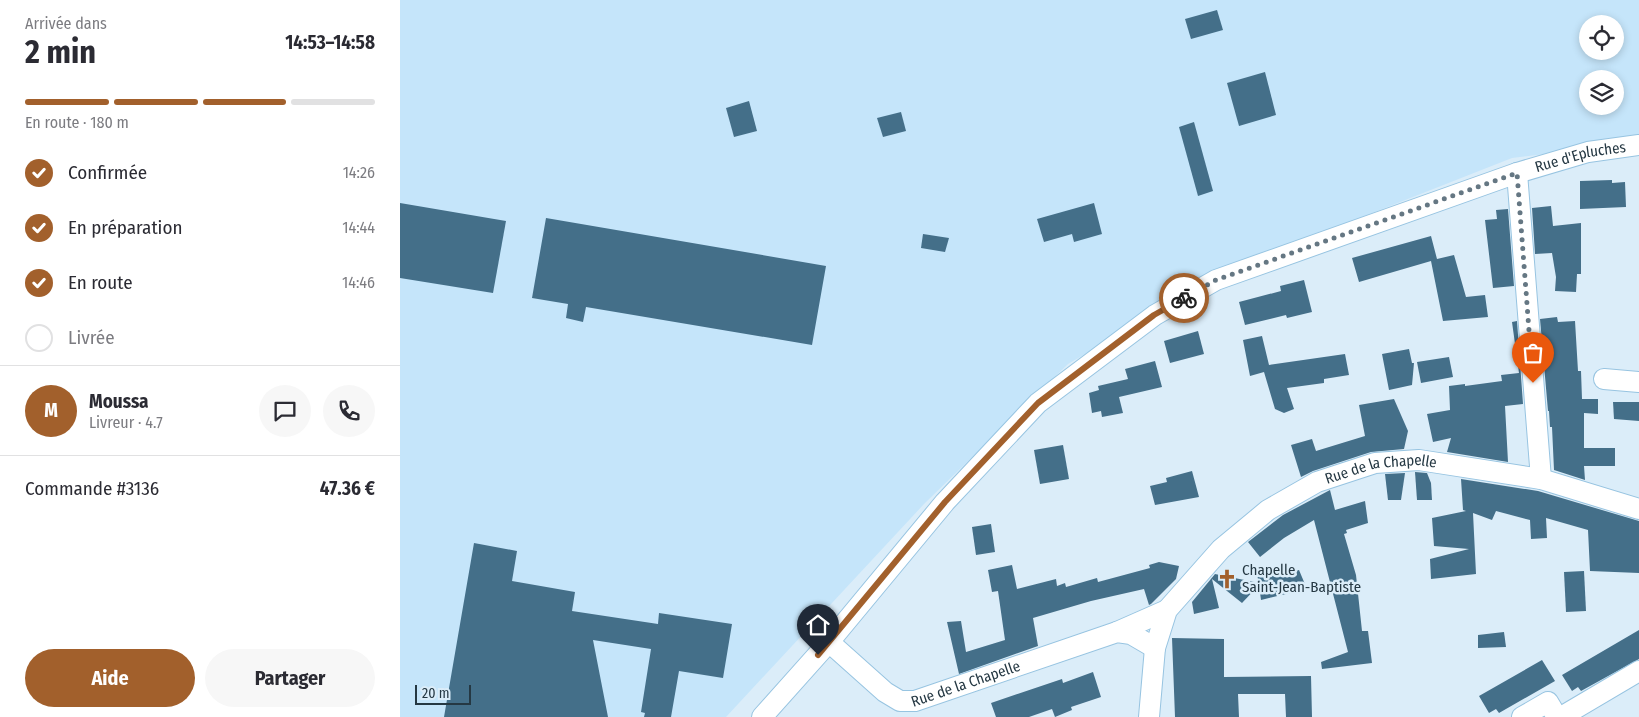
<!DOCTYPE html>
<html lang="fr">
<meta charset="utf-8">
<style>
body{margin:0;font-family:"Fira Sans Condensed",sans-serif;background:#f7f7f7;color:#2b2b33;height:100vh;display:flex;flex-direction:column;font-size:19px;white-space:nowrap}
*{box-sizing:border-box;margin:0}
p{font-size:16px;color:#7c7c81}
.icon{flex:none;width:28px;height:28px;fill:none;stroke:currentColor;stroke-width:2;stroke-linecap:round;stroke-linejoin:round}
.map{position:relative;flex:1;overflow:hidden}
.sheet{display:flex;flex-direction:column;background:#fff;width:400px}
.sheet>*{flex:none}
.controls{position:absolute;left:1179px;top:15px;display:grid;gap:10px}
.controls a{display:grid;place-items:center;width:45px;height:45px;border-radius:50%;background:#fff;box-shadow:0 2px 8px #0003;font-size:25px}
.scale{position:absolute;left:15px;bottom:12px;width:56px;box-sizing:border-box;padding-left:5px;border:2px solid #253843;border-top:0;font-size:14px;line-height:18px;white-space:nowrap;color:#253843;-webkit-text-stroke:4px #dbedf9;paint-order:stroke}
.pin{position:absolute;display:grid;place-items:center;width:42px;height:42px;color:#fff;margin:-51px -21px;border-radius:50% 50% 50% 0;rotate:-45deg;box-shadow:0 0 5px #0007}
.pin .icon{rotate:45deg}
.courier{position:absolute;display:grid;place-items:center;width:50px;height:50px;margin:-25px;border:4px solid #a2602c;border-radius:50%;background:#fff;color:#222;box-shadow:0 1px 6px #0007}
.headline em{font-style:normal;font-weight:700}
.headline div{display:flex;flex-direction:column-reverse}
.headline{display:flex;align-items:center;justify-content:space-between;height:85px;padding:0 25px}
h1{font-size:32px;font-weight:700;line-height:38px}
.bar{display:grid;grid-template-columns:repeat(4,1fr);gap:8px 5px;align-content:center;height:60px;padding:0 25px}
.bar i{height:6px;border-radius:4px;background:#e1e1e2}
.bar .active{background:#a2602c}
.bar p{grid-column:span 4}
.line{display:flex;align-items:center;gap:12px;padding:0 25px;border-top:1px solid #e1e1e2}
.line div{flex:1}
.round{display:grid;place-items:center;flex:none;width:52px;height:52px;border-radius:26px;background:#f7f7f7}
ol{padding:0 25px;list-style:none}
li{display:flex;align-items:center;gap:15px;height:55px}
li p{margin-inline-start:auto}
li .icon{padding:5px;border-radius:50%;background:#a2602c;color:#fff;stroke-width:4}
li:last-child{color:#7c7c81}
li i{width:28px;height:28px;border:2px solid #e1e1e2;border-radius:50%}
.action{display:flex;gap:10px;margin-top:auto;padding:10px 25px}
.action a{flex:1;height:58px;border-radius:30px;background:#a2602c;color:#fff;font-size:20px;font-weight:700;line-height:58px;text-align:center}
.action a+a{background:#f7f7f7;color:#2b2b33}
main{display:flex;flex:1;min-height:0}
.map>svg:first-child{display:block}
</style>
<main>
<section class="sheet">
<div class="headline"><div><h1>2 min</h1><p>Arrivée dans</p></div><em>14:53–14:58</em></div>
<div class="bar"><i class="active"></i><i class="active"></i><i class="active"></i><i></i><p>En route · 180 m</p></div>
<ol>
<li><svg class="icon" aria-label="check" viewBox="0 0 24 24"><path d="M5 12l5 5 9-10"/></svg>Confirmée<p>14:26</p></li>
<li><svg class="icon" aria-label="check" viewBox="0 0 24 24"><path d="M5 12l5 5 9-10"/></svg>En préparation<p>14:44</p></li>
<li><svg class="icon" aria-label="check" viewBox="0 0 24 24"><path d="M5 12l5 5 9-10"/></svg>En route<p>14:46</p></li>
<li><i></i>Livrée</li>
</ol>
<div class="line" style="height:90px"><b class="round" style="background:#a2602c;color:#fff">M</b><div><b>Moussa</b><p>Livreur · 4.7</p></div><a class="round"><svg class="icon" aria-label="chat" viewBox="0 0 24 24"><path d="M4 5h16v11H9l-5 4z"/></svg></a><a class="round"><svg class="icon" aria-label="phone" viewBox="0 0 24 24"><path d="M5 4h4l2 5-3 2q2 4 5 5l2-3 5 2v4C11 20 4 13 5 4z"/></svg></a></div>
<div class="line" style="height:65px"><div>Commande #3136</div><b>47.36 €</b></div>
<div class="action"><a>Aide</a><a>Partager</a></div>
</section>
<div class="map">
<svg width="1239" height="717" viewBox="0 0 1239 717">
<rect width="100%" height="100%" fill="#dbedf9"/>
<path fill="#c5e5fa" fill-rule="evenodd" d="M0 0H1239V143L1112 158 835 267 668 364 524 504 326 717H0ZM1188 24H1215V51H1188ZM1188 79H1215V106H1188Z"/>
<g fill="#446f89">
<polygon points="817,10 823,30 791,39 785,19"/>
<polygon points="865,72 876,115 839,126 827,83"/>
<polygon points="349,101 357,131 334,137 326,108"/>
<polygon points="501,112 506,131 483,137 477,118"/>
<polygon points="794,122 813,191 798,196 779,127"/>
<polygon points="1212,180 1212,183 1225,182 1226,207 1180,209 1180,181"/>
<polygon points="0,203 106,221 93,293 0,278"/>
<polygon points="694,203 702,234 674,242 672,234 644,242 637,219"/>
<polygon points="1151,206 1153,226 1181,223 1181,274 1177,274 1176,292 1155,291 1156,277 1152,253 1135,254 1132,208"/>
<polygon points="1108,209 1114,286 1093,288 1085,220 1097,219 1096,210"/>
<polygon points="146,218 426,266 412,345 186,307 183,322 166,318 168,304 132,298"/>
<polygon points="523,234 549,238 545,252 521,248"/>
<polygon points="1031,236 1037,259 1054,255 1066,297 1085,295 1088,317 1043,321 1031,261 959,282 952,258"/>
<polygon points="904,280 912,312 887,318 886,315 845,325 839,302 881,291 880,286"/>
<polygon points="1157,317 1158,322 1175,321 1178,371 1181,371 1182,399 1198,399 1198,414 1184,413 1184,448 1215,448 1215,466 1184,466 1185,480 1154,470 1152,427 1150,427 1149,411 1148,411 1140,319"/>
<polygon points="1117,321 1123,404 1105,406 1108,462 1047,452 1051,438 1033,442 1027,414 1050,410 1049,386 1065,384 1065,386 1102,381 1101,375 1119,373 1112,322"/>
<polygon points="798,331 804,354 770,363 764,341"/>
<polygon points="862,336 869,365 945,354 949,375 924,379 924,383 887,388 894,409 884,413 875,409 864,372 850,376 843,340"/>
<polygon points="1009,349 1012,363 1014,363 1012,385 989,390 982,354"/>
<polygon points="1049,357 1053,377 1021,383 1017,362"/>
<polygon points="755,361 762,387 719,397 723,413 702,417 701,411 692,413 689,393 699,390 698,386 728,379 725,369"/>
<polygon points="994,399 1008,431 1004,449 971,452 913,471 901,477 891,445 912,439 916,451 965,436 959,405"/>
<polygon points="1213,402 1239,402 1239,421 1214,419"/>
<polygon points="663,445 669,479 640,484 634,450"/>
<polygon points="792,471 799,497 755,505 750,486 767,482 766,478"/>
<polygon points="1015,472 1027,473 1031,483 1032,500 1017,500"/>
<polygon points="1005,473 1001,500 988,500 985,474"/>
<polygon points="1061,479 1138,491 1239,521 1239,573 1190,571 1188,530 1146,518 1147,538 1131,539 1130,520 1096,511 1092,520 1073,513 1076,574 1031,579 1030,559 1069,549 1034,546 1032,518 1066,511 1063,510"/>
<polygon points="930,490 935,510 965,501 968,523 946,530 947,533 944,534 956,575 962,631 968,631 972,663 922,669 921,662 948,652 914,520 884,538 860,557 848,542 883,515"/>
<polygon points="591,524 595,552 576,555 572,527"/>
<polygon points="74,543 117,551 112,581 175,592 172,611 258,624 259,613 332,624 323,678 279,671 271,717 244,717 245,713 241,712 251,649 193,640 208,717 44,717"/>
<polygon points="759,562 779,566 776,579 751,604 749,605 744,589 691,601 633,618 638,646 559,674 547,622 561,621 566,652 605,640 598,591 592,592 588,570 612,565 617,589 656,579 657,586 665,583 666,587 697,578 698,582 750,568 749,565"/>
<polygon points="886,569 889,573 899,570 907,589 861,600 859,585 842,603 812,579 819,608 794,614 792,602 815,574 859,583 857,575"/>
<polygon points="1184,571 1186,611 1166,612 1164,572"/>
<polygon points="1239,630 1239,659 1181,691 1178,687 1172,691 1162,675"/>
<polygon points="1104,632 1106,647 1078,648 1078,635"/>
<polygon points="772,638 824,639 824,677 911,676 912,717 886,717 885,694 838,694 839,717 775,717"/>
<polygon points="1142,660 1155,681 1099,713 1096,709 1089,713 1079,696"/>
<polygon points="693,672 701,697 671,707 672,710 655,717 652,709 629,717 596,717 591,703 662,679 663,683"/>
</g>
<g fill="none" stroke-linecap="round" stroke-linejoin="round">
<defs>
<g id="minor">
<polyline points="1117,173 1141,479"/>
<polyline points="1204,379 1239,382"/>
<polyline points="717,632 767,610"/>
<path id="s1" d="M429 642 485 692 500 701H515L717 632 731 634 755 648"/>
<path id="s2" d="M362 717 429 642 545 502 638 403 755 315 816 280 1117 173 1188 152 1239 145"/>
<path id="s3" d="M749 717 755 648 767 610 821 549 868 510 917 482 975 463 1019 460 1141 479 1239 509"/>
<polyline points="1122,717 1148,702 1157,717"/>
<polyline points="1161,717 1239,671"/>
</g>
</defs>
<use href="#minor" stroke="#97c4e1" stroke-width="22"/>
<use href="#minor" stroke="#fff" stroke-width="20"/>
</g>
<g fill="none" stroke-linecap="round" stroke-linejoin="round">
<polyline stroke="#657783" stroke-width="5" stroke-dasharray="0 9" points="784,298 816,280 1117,173 1133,383"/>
<polyline stroke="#a2602c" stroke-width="6" points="418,655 545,502 638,403 754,315 784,298"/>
</g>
<defs>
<symbol id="church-bare" viewBox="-9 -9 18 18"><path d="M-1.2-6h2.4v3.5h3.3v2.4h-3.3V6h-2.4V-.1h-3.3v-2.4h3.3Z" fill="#a2602c" stroke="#dbedf9" stroke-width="2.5" paint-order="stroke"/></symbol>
</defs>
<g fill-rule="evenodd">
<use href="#church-bare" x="813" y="565" width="28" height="28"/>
</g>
<g text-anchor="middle" stroke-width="5" stroke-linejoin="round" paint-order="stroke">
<g font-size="15" fill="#253843" stroke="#dbedf9">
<text dy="5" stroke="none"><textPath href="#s2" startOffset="1020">Rue d'Epluches</textPath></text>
<text dy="5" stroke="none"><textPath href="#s3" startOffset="374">Rue de la Chapelle</textPath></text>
<text dy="5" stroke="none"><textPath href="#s1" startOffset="161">Rue de la Chapelle</textPath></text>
</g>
<g font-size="15" fill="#253843" stroke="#dbedf9" text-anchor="start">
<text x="842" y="575">Chapelle<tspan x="842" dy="17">Saint-Jean-Baptiste</tspan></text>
</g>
</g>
</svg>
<div class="controls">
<a><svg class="icon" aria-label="locate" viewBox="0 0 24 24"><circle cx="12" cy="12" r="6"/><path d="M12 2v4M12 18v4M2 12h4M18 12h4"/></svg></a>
<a><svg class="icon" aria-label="layers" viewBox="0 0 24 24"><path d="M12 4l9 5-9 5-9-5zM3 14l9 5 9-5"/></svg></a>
</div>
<div class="scale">20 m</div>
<div class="pin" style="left:1133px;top:383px;background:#ea580c"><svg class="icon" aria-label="bag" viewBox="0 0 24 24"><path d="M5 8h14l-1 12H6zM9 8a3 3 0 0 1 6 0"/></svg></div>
<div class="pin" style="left:418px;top:655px;background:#1f2937"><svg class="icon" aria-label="home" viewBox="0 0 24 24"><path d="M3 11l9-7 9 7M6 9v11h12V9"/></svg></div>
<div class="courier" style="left:784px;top:298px"><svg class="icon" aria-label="bike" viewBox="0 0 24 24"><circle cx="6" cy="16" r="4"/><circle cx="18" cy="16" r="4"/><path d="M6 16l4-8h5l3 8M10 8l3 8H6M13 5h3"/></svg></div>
</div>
</main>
